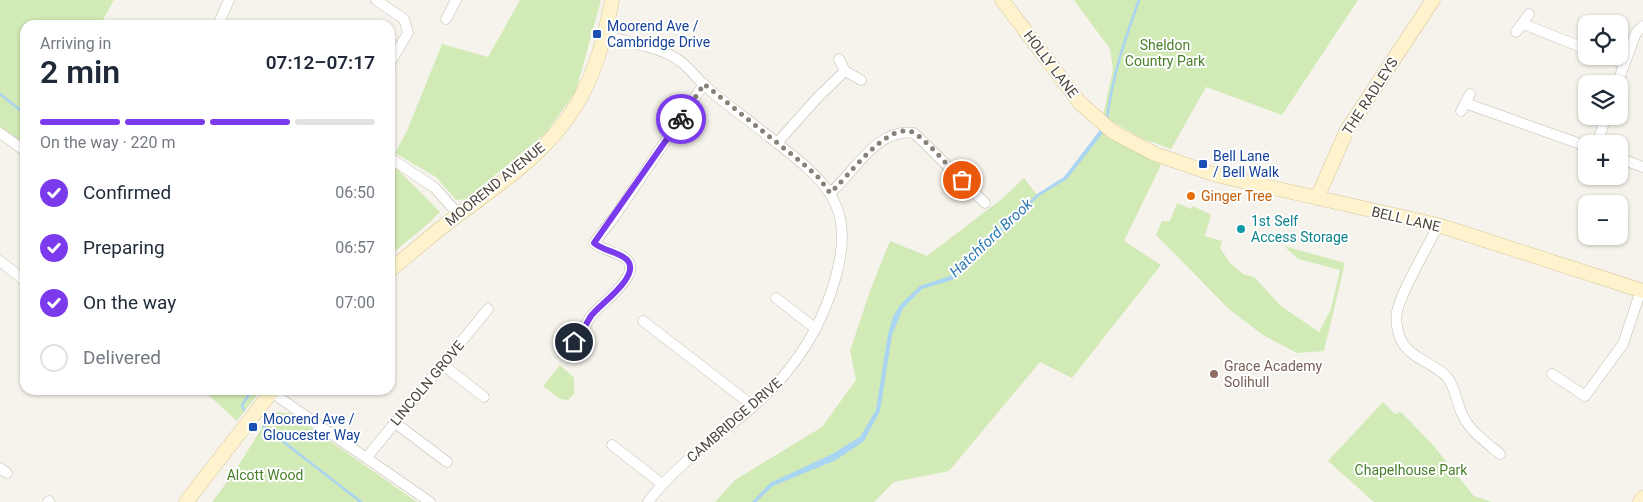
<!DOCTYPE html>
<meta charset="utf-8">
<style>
body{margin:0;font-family:Roboto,sans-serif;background:#f6f6f7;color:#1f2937;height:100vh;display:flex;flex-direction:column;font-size:19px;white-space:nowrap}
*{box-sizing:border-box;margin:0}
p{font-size:16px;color:#747a83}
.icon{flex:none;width:28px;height:28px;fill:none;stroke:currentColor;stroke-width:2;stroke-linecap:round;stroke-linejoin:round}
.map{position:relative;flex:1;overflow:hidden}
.panel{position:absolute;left:20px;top:20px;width:375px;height:375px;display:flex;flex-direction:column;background:#fff;border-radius:15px;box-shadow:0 1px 4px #0004}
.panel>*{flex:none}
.fabs{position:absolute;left:1578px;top:15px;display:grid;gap:10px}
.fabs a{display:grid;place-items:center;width:50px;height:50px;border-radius:10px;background:#fff;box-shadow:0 1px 4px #0004;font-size:25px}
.pin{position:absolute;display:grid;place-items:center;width:42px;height:42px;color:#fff;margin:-21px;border:2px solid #fff;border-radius:50%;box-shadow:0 1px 5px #0007}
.courier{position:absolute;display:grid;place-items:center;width:50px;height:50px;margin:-25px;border:4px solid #7c3aed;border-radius:50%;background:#fff;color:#222;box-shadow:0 1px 6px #0007}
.headline em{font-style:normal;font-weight:600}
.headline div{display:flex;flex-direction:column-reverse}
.headline{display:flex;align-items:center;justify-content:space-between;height:85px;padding:0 20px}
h1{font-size:32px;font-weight:600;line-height:38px}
.bar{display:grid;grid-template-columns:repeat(4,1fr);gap:8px 5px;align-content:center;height:60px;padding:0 20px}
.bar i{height:6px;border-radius:4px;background:#e0e1e3}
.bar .on{background:#7c3aed}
.bar p{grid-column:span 4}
ol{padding:0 20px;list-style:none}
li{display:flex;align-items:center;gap:15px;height:55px}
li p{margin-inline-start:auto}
li .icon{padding:5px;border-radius:50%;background:#7c3aed;color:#fff;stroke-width:4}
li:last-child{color:#747a83}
li i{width:28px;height:28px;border:2px solid #e0e1e3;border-radius:50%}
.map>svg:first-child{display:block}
</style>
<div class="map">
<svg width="1643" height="502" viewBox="0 0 1643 502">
<rect width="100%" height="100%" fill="#f6f3ec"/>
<g fill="#d2eab5">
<polygon points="0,0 114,0 100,25 25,25 25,144 0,126"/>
<polygon points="520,0 601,0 576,91 546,133 466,199 456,200 436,177 395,153 407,131 442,44 488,57"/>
<polygon points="1074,0 1358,0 1282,115 1206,87 1171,149 1141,138 1103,116 1113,69 1110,49"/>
<polygon points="1102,132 1161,165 1124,241 1161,265 1072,378 1040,362 949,471 894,482 874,502 715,502 735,480 822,427 856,380 850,351 871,288 890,241 927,256 1003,198 1024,178 1036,194 1040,194 1065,180"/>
<path d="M390 162 440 212C424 229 407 240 390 256Z"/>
<polygon points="1177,203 1191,209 1193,206 1211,215 1205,236 1222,241 1220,248 1231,264 1243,274 1254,277 1281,306 1319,332 1331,309 1340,270 1298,259 1284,246 1345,263 1324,351 1297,353 1263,335 1230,310 1156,235 1162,221 1170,221"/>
<polygon points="560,365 574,378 574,394 568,400 560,399 543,386"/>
<polygon points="203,390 261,390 237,421"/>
<polygon points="1383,402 1395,414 1401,412 1433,445 1474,496 1492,502 1374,502 1328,461"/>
<polygon points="272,412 290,413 417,502 212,502 233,474"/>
</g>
<polygon fill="#a9d4f2" points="1100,130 1103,133 1067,179 1039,196 952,280 922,289 903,308 892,335 880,411 864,441 836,460 773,486 756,502 752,502 770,483 832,454 860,437 876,410 888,334 893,317 900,305 920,286 950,276 1037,194 1064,177"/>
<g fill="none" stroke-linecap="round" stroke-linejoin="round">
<g stroke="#a9d4f2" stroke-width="2.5">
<polyline points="0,94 25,114"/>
<path d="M1107 119C1112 77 1125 39 1139 0"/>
<polyline points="244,410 242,405 252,390"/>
<polyline points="263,426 361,502"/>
</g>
<defs>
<g id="street">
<polyline points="376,0 404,19 408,33 390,63"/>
<polyline points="446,19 456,0"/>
<polyline points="1523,24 1586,49"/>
<polyline points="218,25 229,0"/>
<polyline points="1516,32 1529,14"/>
<path d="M605 35C626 42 650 45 670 55 685 62 693 74 704 85 725 104 750 121 772 139 828 183 856 205 835 280 820 332 790 376 748 411 713 440 676 465 648 502"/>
<polyline points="1606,56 1624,63"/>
<polyline points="839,59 845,71 861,80"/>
<polyline points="1617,84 1636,33 1643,26"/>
<polyline points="1465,103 1586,146"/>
<polyline points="1461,111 1470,94"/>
<polyline points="0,133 25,151"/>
<polyline points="777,143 818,97 845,71"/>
<polyline points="1597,144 1606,116"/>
<polyline points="390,158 435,188 459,215"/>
<polyline points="1619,158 1643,167"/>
<path d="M830 193C855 172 876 128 914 133L985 203"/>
<path d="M1438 225C1428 247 1401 291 1397 312 1395 323 1398 336 1404 345 1415 360 1435 364 1447 377 1455 386 1457 405 1463 416 1470 431 1487 443 1500 454"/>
<polyline points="0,261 25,281"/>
<polyline points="776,298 816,329"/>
<polyline points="643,321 748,402 750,409"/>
<path d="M574 342C582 335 585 325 591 316 600 304 640 277 628 261 621 252 603 251 594 243L615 216 704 84"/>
<polyline points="443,365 484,397"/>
<polyline points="1552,374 1585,396 1623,344 1641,290"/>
<polyline points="271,392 430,502"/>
<polyline points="394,422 447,462"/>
<polyline points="612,445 662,484"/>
<polyline points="367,457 488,309"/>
<polyline points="0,468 7,473"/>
<polyline points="48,502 49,501"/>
</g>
<g id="secondary">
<polyline points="1002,0 1080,103 1113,132 1155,154 1216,175 1438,225 1643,291"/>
<polyline points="1317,198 1347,130 1433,0"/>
<path d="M390 270C409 255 427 239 446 224 492 189 547 155 577 104 596 71 605 37 612 0"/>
<polyline points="186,502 273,390"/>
<polyline points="1640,502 1643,498"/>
</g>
</defs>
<use href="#street" stroke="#c2bbae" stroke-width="11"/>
<use href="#secondary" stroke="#d6c79b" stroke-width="15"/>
<use href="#street" stroke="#fff" stroke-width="10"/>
<use href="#secondary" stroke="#fff3cd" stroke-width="14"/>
</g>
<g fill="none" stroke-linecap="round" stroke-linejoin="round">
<path stroke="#878178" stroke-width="5" stroke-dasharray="0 9" d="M681 119 704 84 806 166 819 178 830 193C847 179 890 116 916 134 933 147 947 165 962 180"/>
<path stroke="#7c3aed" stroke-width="6" d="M574 342C582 335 585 325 591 316 600 304 640 277 628 261 621 252 603 251 594 243L681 119"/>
</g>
<g fill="#1a4fb4" stroke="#fff" stroke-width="2">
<rect x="592" y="29" width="10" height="10" rx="2.5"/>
<rect x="1198" y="159" width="10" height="10" rx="2.5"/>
<rect x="248" y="422" width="10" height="10" rx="2.5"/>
</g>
<circle fill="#e8710a" stroke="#fff" stroke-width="2" cx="1191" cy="196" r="5"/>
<circle fill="#0f9aa8" stroke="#fff" stroke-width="2" cx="1241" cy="229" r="5"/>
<circle fill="#8d6e63" stroke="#fff" stroke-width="2" cx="1214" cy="374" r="5"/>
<g text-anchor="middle" stroke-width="4" stroke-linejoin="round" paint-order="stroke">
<g font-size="14" fill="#164399" stroke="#fff" text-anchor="start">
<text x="607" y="31">Moorend Ave /<tspan x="607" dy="16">Cambridge Drive</tspan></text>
<text x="1213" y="161">Bell Lane<tspan x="1213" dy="16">/ Bell Walk</tspan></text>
<text x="263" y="424">Moorend Ave /<tspan x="263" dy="16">Gloucester Way</tspan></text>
</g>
<g font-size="14" fill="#4a7f2a" stroke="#fff">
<text x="1165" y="50">Sheldon<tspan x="1165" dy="16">Country Park</tspan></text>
<text x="1411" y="475">Chapelhouse Park</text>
<text x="265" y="480">Alcott Wood</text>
</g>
<g font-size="14" fill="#4b4439" stroke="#fff">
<text transform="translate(1051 64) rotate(53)" y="5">HOLLY LANE</text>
<text transform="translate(1370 96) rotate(-57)" y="5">THE RADLEYS</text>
<text transform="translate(495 184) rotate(-39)" y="5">MOOREND AVENUE</text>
<text transform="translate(1406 219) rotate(13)" y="5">BELL LANE</text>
<text transform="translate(427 383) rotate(-50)" y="5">LINCOLN GROVE</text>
<text transform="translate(734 420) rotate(-41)" y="5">CAMBRIDGE DRIVE</text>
</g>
<g font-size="14" fill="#c56008" stroke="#fff" text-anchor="start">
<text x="1201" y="201">Ginger Tree</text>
</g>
<g font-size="14" fill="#0d838f" stroke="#fff" text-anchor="start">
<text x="1251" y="226">1st Self<tspan x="1251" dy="16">Access Storage</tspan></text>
</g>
<g font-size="14" fill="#785e54" stroke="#fff" text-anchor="start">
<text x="1224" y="371">Grace Academy<tspan x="1224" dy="16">Solihull</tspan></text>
</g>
<g font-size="15" font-style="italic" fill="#2e7ab2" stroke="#fff">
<text transform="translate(991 238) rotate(-43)" y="5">Hatchford Brook</text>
</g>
</g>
</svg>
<div class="fabs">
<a><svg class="icon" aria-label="locate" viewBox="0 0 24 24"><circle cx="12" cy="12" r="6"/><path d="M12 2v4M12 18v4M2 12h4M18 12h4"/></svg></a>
<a><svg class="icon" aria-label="layers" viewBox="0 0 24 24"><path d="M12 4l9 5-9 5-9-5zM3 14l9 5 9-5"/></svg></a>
<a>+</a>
<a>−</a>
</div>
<div class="pin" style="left:962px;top:180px;background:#ea580c"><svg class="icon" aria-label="bag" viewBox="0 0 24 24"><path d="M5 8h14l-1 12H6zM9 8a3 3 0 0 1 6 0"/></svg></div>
<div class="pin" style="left:574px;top:342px;background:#1f2937"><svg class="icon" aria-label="home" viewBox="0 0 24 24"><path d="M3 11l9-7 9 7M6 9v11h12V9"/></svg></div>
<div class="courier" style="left:681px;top:119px"><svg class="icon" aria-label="bike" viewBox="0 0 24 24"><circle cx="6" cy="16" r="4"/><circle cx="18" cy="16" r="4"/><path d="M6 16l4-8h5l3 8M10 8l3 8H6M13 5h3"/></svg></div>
<section class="panel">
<div class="headline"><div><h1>2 min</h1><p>Arriving in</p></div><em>07:12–07:17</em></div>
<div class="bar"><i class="on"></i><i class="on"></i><i class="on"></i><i></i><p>On the way · 220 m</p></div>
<ol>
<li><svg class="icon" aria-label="check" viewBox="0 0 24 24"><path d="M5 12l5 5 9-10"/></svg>Confirmed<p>06:50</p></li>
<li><svg class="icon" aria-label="check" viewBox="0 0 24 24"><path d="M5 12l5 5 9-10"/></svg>Preparing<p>06:57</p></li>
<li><svg class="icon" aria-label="check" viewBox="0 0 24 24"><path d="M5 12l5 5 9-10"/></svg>On the way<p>07:00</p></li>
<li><i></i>Delivered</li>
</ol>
</section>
</div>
